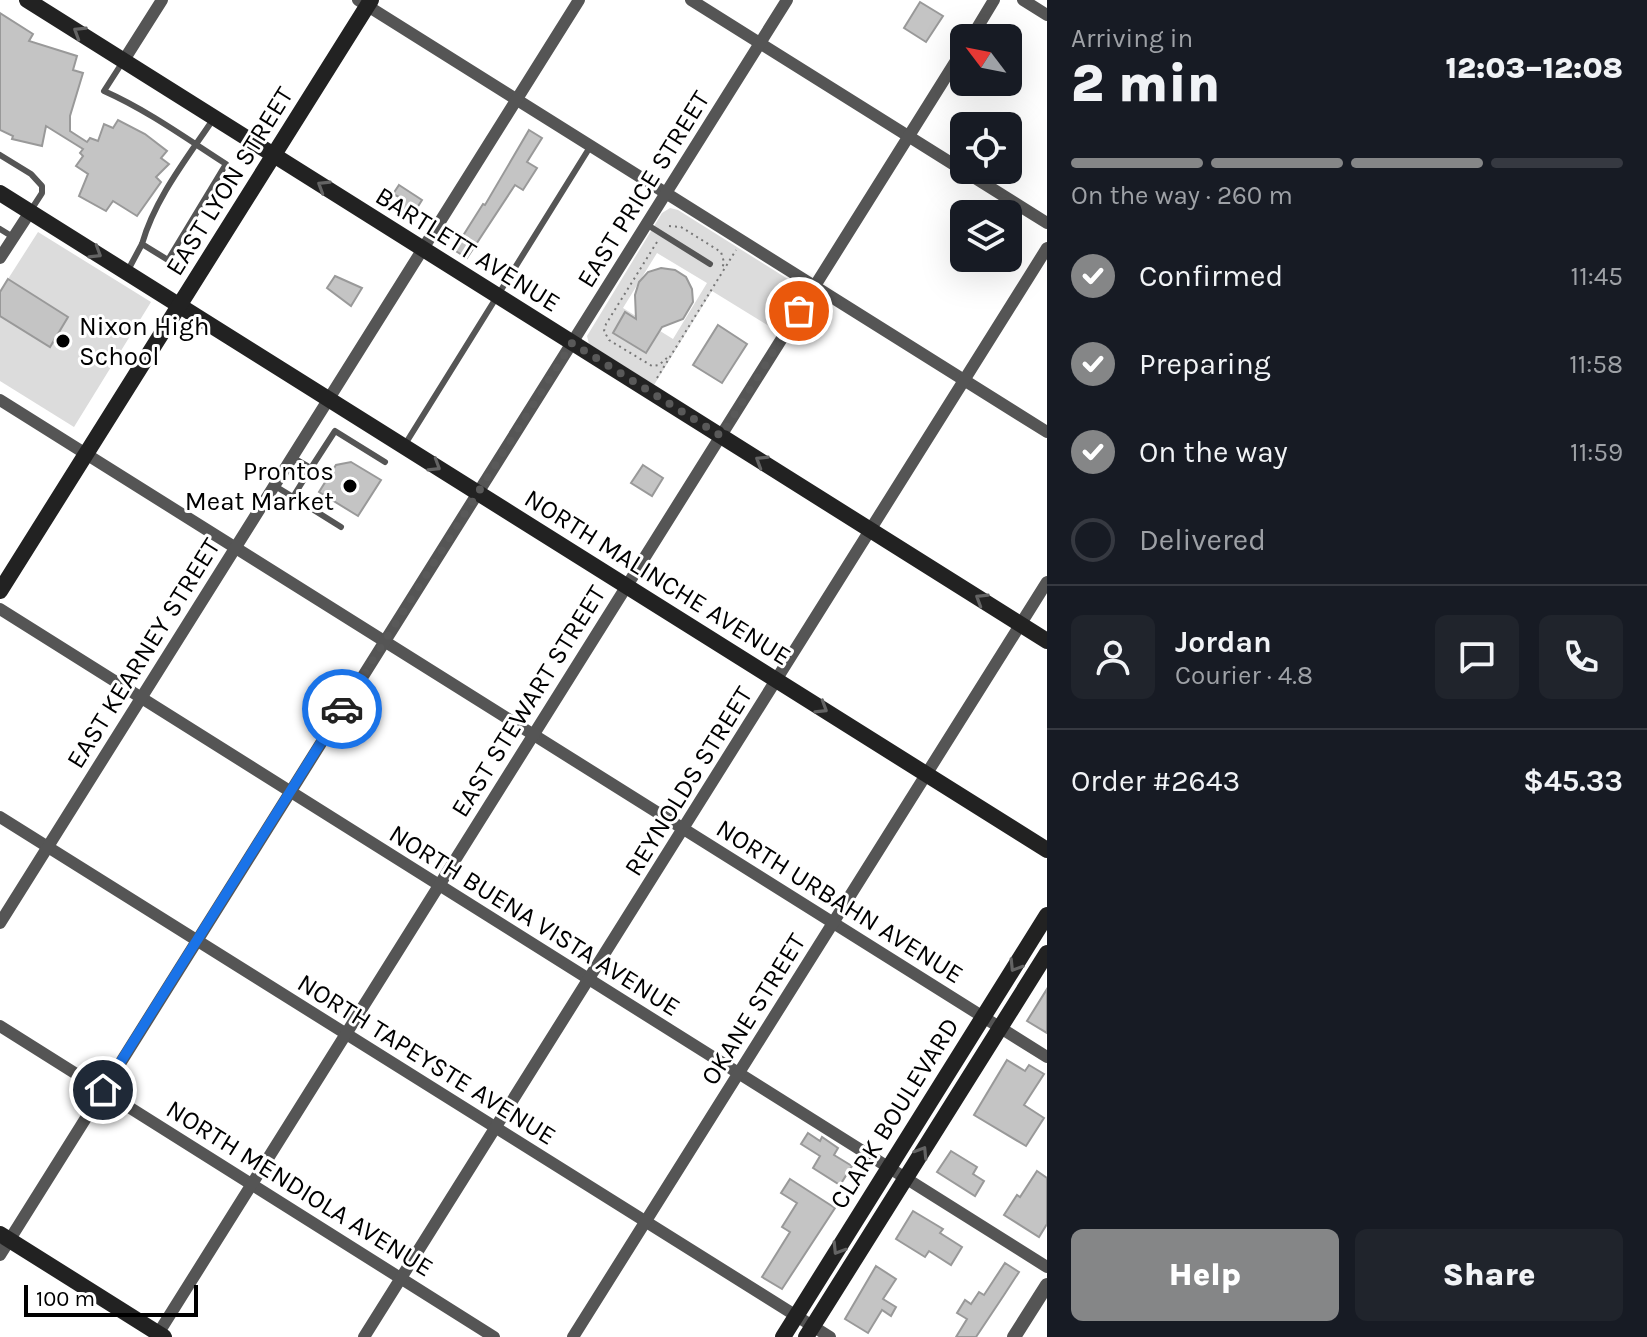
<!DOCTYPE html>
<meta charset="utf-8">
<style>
body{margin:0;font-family:Karla,sans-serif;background:#20242c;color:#f1f3f6;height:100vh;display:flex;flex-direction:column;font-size:30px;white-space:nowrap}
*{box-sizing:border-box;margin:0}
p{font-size:26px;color:#9ea1a6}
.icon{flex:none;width:44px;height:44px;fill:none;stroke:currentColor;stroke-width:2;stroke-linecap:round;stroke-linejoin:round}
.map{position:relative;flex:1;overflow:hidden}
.side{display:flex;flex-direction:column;background:#171b24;width:600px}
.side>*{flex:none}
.needle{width:52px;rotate:302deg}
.tools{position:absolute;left:950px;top:24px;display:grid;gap:16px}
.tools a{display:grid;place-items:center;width:72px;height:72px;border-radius:12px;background:#171b24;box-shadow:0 8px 32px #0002;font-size:40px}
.scale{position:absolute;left:24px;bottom:20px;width:174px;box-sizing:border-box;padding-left:8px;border:4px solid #000;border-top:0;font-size:22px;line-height:28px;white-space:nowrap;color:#000;-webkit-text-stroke:6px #fff;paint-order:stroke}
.pin{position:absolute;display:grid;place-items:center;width:68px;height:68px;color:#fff;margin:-34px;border:4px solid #fff;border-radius:50%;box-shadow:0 2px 8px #0007}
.courier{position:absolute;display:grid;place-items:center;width:80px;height:80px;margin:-40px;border:6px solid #1a73e8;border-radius:50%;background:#fff;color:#222;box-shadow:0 2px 10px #0007}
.overview em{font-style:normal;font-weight:800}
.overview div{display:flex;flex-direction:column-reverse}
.overview{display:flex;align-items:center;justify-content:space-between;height:136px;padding:0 24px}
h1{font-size:52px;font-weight:800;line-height:60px}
.bar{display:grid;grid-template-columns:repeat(4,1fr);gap:12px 8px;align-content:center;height:96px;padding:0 24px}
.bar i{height:10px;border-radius:6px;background:#363941}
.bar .active{background:#858687}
.bar p{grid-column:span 4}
.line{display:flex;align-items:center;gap:20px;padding:0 24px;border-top:2px solid #363941}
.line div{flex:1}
.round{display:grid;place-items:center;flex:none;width:84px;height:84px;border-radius:12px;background:#20242c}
ol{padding:0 24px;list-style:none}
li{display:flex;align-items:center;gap:24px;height:88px}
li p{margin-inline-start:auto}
li .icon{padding:8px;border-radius:50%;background:#858687;color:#fff;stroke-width:4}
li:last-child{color:#9ea1a6}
li i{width:44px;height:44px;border:4px solid #363941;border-radius:50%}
.cta{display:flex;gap:16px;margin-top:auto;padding:16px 24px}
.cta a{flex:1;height:92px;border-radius:12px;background:#858687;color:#fff;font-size:32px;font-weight:800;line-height:92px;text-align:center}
.cta a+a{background:#20242c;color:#f1f3f6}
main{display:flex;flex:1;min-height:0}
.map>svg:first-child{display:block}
</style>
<main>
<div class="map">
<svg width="1047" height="1337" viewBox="0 0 1047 1337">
<rect width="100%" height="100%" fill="#fff"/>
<g fill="#dcdcdc" fill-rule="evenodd">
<path d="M670 208 678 210 799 286 772 328 712 291 654 385 589 344 587 336 662 213ZM657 253 707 283 673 339 623 308Z"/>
<polygon points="38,232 151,302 74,427 0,381 0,316 50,346 68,317 8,279"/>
</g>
<g fill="#c4c4c4" stroke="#999" stroke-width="2">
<polygon points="920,2 943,16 926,42 904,28"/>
<polygon points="0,13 33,34 29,41 77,56 73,70 83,73 70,116 70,131 87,142 90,138 98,141 104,124 113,128 118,120 145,134 167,151 161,158 169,164 156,177 161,182 137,216 113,201 106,211 79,196 88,174 76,166 83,156 80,153 83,149 46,126 42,146 12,139 13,136 0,130"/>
<polygon points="529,130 542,138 527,162 537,168 523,190 515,185 467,258 454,250 483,204 485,205"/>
<polygon points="399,185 422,200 410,219 392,207 399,197 393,194"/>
<polygon points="661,268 675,270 686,277 692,289 693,302 683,319 662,327 646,353 613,333 625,312 636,319 635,295 639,282 648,272"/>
<polygon points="335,276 362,288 351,306 327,288"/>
<polygon points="8,279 68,317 50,347 0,316 0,292"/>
<polygon points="718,325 747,344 722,383 693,365"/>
<polygon points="351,462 381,480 358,516 319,492 336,465"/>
<polygon points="643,465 663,478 652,496 631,483"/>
<polygon points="1047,989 1047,1033 1027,1021"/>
<polygon points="1007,1060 1025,1071 1029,1065 1044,1074 1024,1105 1044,1118 1026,1146 974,1115"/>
<polygon points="808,1133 820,1141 822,1137 838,1148 834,1155 852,1166 840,1185 813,1168 820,1156 801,1144"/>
<polygon points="951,1151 977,1167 973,1174 984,1181 975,1196 937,1172"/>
<polygon points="1037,1171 1047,1178 1047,1224 1039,1237 1004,1215 1017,1195 1020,1197"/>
<polygon points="790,1179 835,1208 782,1289 762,1277 790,1232 782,1227 797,1203 781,1193"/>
<polygon points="913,1211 943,1229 940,1233 962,1247 951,1265 929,1251 925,1257 896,1239"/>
<polygon points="1005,1263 1019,1272 1004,1295 976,1337 956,1337 967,1319 957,1313 965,1300 971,1304 979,1292 984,1295"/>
<polygon points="876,1266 896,1279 883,1299 896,1307 891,1316 882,1310 868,1333 845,1319"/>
</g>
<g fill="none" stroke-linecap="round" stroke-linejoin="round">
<g stroke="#777" stroke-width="2" stroke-dasharray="2 4" stroke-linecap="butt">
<polyline points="669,226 681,227 721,252 724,262 722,269"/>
<polyline points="657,242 606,324 604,331 609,340 652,366 659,365 668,357"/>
<polyline points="657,378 736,250"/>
</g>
<g stroke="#555" stroke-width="6">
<path d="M122 63 104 91C147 110 187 139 226 164L168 260 142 244C155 198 188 157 214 118"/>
<polyline points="0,155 31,174 42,186 42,193 31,210"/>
<polyline points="646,224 710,264"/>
<polyline points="0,229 13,237"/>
<polyline points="127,272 142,244"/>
<polyline points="404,446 590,147"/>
<polyline points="292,457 311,468 293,497 341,527"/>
<polyline points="311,468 335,431 385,462"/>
<polyline points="275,486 293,497"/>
</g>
<g stroke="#555" stroke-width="12">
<polyline points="358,0 1047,432"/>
<polyline points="691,0 1047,223"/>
<polyline points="1023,0 1047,15"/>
<polyline points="971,38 994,0"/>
<polyline points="124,60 162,0"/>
<polyline points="0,258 30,212"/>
<polyline points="0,400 1047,1057"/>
<polyline points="0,609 1047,1267"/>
<polyline points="0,817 830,1337"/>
<polyline points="0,923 579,0"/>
<polyline points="0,1026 494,1337"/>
<polyline points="0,1255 787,0"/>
<polyline points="156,1337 964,48"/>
<polyline points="364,1337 1047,248"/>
<polyline points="573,1337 1047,582"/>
</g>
<polyline stroke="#555" stroke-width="14" points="1014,1337 1047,1285"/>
<g stroke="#222" stroke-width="16">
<polyline points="27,0 1047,641"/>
<polyline points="0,193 1047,850"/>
<polyline points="0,591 371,0"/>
<polyline points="0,1234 164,1337"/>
<polyline points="783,1337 1047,915"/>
<polyline points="806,1337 1047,953"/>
</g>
</g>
<defs><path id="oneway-chevron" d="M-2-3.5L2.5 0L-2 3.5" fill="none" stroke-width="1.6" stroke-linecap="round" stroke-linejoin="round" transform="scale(2)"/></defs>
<g stroke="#646464">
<use href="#oneway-chevron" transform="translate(79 32) rotate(-148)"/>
<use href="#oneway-chevron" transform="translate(323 186) rotate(-148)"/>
<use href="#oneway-chevron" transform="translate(96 253) rotate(32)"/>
<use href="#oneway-chevron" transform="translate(761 461) rotate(-148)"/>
<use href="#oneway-chevron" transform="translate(435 466) rotate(32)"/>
<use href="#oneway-chevron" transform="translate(981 599) rotate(-148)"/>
<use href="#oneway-chevron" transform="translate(822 708) rotate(32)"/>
<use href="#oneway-chevron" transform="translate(1015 966) rotate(122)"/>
<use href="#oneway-chevron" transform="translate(922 1152) rotate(-58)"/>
<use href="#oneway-chevron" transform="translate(838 1249) rotate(122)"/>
</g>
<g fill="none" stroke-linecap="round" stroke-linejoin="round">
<polyline stroke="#595959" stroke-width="8" stroke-dasharray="0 14.4" points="342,709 572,343 721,436 799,311"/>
<polyline stroke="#1a73e8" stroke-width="10" points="103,1090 342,709"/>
</g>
<g fill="#000" stroke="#fff" stroke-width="3">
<circle cx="63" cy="341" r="8"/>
<circle cx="350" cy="486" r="8"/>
</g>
<g text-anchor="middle" stroke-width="6" stroke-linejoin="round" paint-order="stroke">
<g font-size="26" fill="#000" stroke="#fff">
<text transform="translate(229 181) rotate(-58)" y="9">EAST LYON STREET</text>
<text transform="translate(643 189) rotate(-58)" y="9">EAST PRICE STREET</text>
<text transform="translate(468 249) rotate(32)" y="9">BARTLETT AVENUE</text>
<text transform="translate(658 577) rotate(32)" y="9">NORTH MALINCHE AVENUE</text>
<text transform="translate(143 653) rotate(-58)" y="9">EAST KEARNEY STREET</text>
<text transform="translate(528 701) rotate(-58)" y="9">EAST STEWART STREET</text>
<text transform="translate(688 781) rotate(-58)" y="9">REYNOLDS STREET</text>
<text transform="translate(840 901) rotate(32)" y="9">NORTH URBAHN AVENUE</text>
<text transform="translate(535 920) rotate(32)" y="9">NORTH BUENA VISTA AVENUE</text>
<text transform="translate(753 1009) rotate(-58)" y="9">OKANE STREET</text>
<text transform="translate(427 1059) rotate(32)" y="9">NORTH TAPEYSTE AVENUE</text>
<text transform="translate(894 1113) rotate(-58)" y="9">CLARK BOULEVARD</text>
<text transform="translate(300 1188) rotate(32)" y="9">NORTH MENDIOLA AVENUE</text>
</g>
<g font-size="26" fill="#000" stroke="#fff" text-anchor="start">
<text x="79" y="335">Nixon High<tspan x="79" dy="30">School</tspan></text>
<text x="334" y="480" text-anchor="end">Prontos<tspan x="334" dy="30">Meat Market</tspan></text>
</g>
</g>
</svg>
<div class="tools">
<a><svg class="needle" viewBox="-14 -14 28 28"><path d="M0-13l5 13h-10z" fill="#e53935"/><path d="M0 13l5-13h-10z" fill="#9ea1a6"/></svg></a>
<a><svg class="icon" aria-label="locate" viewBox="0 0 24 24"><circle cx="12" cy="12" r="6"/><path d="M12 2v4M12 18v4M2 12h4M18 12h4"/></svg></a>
<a><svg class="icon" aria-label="layers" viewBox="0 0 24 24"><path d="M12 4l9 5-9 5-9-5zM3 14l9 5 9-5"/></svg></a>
</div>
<div class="scale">100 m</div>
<div class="pin" style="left:799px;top:311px;background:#ea580c"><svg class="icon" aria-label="bag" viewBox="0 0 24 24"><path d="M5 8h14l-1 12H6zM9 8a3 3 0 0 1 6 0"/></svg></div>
<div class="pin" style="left:103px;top:1090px;background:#1f2937"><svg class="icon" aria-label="home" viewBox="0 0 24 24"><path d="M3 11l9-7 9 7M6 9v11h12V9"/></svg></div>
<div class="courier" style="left:342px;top:709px"><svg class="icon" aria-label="car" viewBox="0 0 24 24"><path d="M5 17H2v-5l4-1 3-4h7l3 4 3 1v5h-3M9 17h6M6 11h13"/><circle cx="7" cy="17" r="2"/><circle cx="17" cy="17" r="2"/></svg></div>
</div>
<section class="side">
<div class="overview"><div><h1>2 min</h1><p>Arriving in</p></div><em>12:03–12:08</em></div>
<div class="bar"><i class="active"></i><i class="active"></i><i class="active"></i><i></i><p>On the way · 260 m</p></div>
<ol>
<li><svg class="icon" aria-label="check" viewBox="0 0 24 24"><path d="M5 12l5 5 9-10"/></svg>Confirmed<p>11:45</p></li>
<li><svg class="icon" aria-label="check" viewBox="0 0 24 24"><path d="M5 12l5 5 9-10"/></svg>Preparing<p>11:58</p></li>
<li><svg class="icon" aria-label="check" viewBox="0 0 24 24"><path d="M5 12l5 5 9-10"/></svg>On the way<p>11:59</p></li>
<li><i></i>Delivered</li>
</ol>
<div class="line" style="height:144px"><a class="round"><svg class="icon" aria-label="person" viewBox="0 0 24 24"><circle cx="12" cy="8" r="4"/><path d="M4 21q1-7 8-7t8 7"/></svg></a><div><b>Jordan</b><p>Courier · 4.8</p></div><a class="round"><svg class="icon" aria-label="chat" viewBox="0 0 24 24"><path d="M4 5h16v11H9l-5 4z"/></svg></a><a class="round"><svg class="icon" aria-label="phone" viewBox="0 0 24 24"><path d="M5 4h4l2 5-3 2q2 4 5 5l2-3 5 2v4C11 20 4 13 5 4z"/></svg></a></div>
<div class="line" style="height:104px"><div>Order #2643</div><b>$45.33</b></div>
<div class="cta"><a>Help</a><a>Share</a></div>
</section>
</main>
